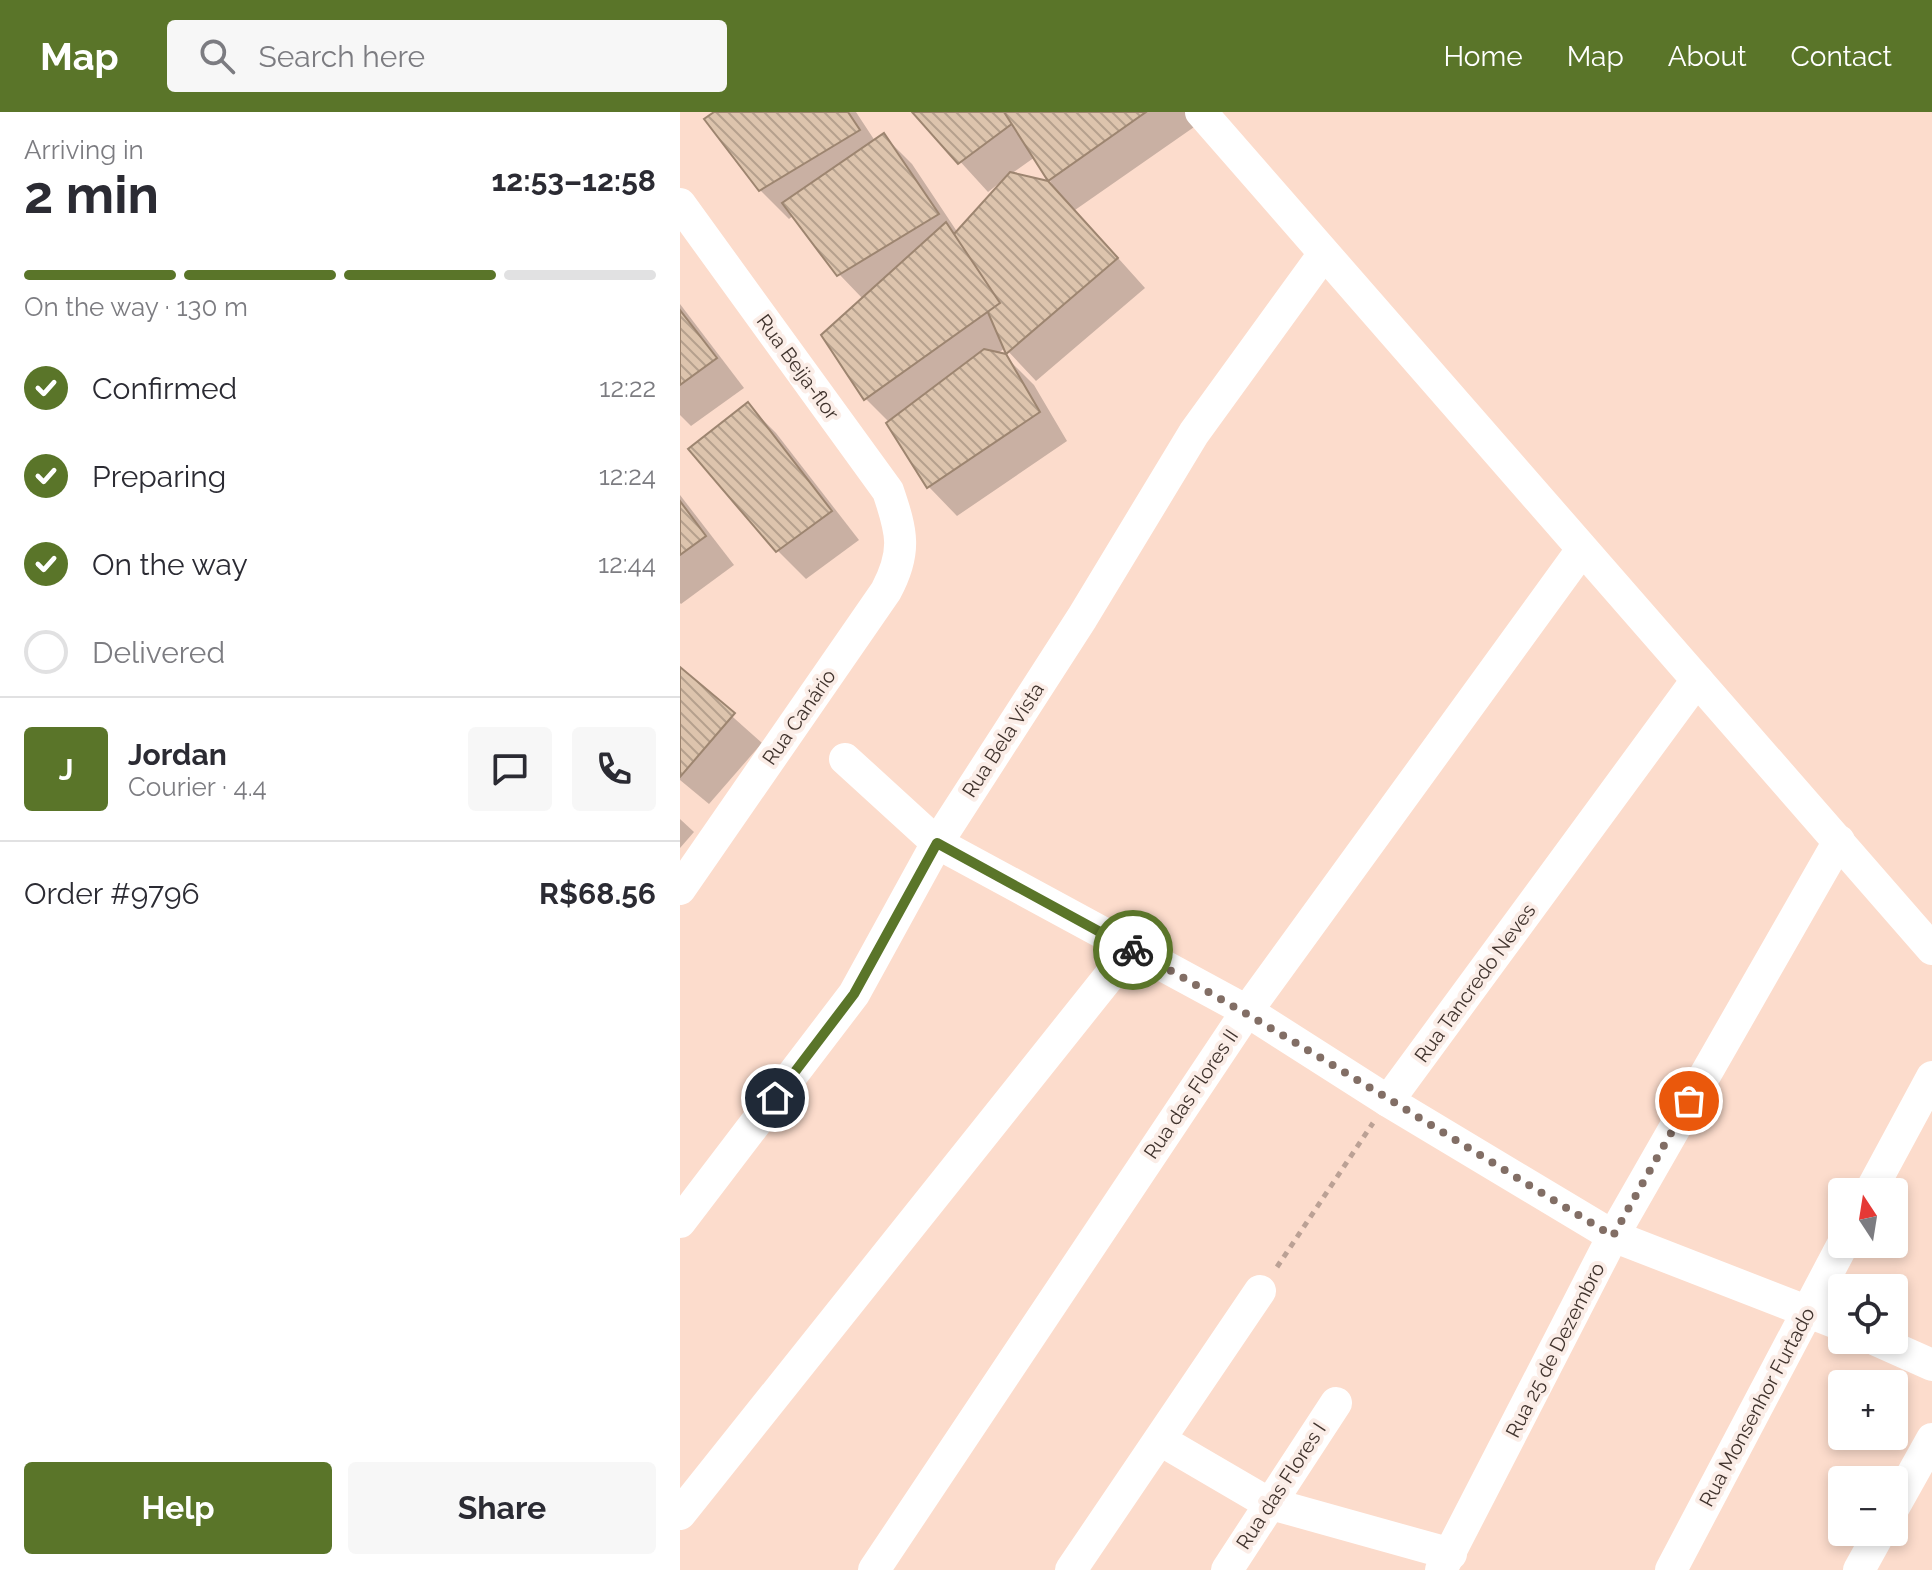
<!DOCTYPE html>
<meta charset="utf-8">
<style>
body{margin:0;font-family:Raleway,sans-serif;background:#f7f7f7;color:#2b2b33;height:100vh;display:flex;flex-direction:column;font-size:30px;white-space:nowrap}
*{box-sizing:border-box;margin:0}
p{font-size:26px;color:#7c7c81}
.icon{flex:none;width:44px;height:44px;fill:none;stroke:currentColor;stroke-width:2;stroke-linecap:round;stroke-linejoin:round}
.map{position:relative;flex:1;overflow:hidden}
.side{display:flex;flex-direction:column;background:#fff;width:680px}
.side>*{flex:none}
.needle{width:52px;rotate:348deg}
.tools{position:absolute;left:1148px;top:1066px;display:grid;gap:16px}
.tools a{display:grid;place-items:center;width:80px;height:80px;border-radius:8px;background:#fff;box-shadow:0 4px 12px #0003;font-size:40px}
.pin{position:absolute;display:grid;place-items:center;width:68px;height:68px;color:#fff;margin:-34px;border:4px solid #fff;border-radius:50%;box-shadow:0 2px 8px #0007}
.courier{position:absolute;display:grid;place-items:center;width:80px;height:80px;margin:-40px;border:6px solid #5a7529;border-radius:50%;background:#fff;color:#222;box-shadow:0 2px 10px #0007}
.headline em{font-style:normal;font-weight:700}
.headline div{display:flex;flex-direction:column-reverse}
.headline{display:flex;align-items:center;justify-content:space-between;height:136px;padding:0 24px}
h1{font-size:52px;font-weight:700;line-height:60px}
.bar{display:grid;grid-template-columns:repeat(4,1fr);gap:12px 8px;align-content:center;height:96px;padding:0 24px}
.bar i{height:10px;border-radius:6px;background:#e1e1e2}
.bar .current{background:#5a7529}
.bar p{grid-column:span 4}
.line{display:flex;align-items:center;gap:20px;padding:0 24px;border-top:2px solid #e1e1e2}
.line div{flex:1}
.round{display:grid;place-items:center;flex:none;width:84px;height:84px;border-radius:8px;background:#f7f7f7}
ol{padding:0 24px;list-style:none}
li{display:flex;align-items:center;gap:24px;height:88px}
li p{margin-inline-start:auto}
li .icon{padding:8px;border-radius:50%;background:#5a7529;color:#fff;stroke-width:4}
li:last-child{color:#7c7c81}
li i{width:44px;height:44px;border:4px solid #e1e1e2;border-radius:50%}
.primary-button{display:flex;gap:16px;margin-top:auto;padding:16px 24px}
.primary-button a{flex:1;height:92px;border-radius:8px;background:#5a7529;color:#fff;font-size:32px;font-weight:700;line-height:92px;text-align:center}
.primary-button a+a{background:#f7f7f7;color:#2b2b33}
header{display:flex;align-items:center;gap:48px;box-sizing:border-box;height:112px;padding:0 40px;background:#5a7529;color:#fff}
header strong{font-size:38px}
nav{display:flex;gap:44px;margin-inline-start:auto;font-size:28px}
.search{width:560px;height:72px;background:#f7f7f7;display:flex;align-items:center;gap:20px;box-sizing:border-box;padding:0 28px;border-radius:8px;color:#7c7c81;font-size:30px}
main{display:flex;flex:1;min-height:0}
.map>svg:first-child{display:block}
</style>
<header>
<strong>Map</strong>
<div class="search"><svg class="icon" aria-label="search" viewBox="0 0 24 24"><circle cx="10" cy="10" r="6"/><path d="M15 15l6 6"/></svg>Search here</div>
<nav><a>Home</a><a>Map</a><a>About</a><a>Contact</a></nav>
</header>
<main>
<section class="side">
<div class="headline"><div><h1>2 min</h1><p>Arriving in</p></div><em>12:53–12:58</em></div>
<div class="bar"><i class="current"></i><i class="current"></i><i class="current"></i><i></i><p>On the way · 130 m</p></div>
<ol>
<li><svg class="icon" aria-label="check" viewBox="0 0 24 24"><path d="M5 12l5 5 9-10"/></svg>Confirmed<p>12:22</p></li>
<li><svg class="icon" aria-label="check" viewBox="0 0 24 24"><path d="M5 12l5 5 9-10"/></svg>Preparing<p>12:24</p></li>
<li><svg class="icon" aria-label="check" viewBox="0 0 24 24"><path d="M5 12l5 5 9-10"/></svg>On the way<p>12:44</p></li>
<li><i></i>Delivered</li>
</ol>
<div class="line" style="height:144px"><b class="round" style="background:#5a7529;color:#fff">J</b><div><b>Jordan</b><p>Courier · 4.4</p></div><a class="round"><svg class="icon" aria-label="chat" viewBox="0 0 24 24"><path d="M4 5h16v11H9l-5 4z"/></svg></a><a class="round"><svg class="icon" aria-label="phone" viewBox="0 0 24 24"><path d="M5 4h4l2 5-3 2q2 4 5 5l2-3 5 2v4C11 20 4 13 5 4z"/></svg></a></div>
<div class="line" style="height:104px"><div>Order #9796</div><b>R$68.56</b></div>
<div class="primary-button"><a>Help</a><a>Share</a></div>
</section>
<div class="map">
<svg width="1252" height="1458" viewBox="0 0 1252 1458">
<defs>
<pattern id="building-back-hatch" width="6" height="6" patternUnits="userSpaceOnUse" patternTransform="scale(2)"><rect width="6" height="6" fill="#ddc4ad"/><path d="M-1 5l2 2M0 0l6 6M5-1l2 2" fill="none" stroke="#b5a08d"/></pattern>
</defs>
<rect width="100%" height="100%" fill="#fcdccc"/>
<g fill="#0003" fill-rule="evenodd">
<path d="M37 0H176L195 29 204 24 232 52 278 121 322 69 308 80 235 0H505L517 13 395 98 465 176 356 269 325 236 317 242 325 244 354 273 387 329 277 404 249 375 210 311 185 286 183 187 159 162 114 103 109 107 80 78ZM355 45 372 72 331 62Z"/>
<polygon points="0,192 64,276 11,314 0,303"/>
<polygon points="68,293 96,321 179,428 126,467 98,439"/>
<polygon points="0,383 54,453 1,492 0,491"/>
<polygon points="0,558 82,631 29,692 0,668"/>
<polygon points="0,707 14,720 0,736"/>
</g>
<g fill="url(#building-back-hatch)" stroke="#9d8570" stroke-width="2">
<polygon points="34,0 168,0 180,18 79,79 24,7"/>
<polygon points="232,0 325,0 333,11 278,52"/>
<polygon points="324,0 466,0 368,69"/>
<polygon points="204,21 259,102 157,164 102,91"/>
<polygon points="330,60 368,69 438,146 326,242 274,122"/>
<polygon points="266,110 320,191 184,288 141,223"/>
<polygon points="0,198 37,246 0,273"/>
<polygon points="304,237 326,242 360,300 247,376 206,311"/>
<polygon points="68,290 152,399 96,440 8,337"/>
<polygon points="0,389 26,424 0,443"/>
<polygon points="0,555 55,601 0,665"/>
</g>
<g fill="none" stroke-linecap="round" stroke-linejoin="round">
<polyline stroke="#bba195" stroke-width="5" stroke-dasharray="6 6" stroke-linecap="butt" points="597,1155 693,1011"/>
<g stroke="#fff" stroke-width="32">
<polyline points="521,0 1252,837"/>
<path d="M0 92 208 379C222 420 227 440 206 479L0 777"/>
<polyline points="165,647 257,731 567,899 708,989 933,1124 1162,1213"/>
<polyline points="708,989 1017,568"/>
<polyline points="1190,1080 1252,965"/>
<polyline points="0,1110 174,882 257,731 402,506 514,321 643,143"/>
<polyline points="1196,1228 1252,1253"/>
<polyline points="482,1329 588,1391 771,1442"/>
<polyline points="1214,1395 1252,1327"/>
<polyline points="0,1402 451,837"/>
<polyline points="194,1458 567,899 901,439"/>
<polyline points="391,1458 580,1179"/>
<polyline points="547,1458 656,1291"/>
<polyline points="761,1458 933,1124 1159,729"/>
<polyline points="991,1458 1163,1132"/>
<polyline points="1179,1458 1200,1420"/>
</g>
</g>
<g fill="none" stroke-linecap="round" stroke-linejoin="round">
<path stroke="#826e65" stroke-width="8" stroke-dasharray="0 14.4" d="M453 838C617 927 773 1028 933 1124L1009 989"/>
<polyline stroke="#5a7529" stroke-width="10" points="95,986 174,882 257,731 453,838"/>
</g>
<g text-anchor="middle" stroke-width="8" stroke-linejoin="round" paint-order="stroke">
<g font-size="20" fill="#40332d" stroke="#fbede7">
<text transform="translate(118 255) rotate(54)" y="7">Rua Beija-flor</text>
<text transform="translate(119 605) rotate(-55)" y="7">Rua Canário</text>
<text transform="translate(323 628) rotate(-57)" y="7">Rua Bela Vista</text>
<text transform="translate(795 871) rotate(-54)" y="7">Rua Tancredo Neves</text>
<text transform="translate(511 982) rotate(-56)" y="7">Rua das Flores II</text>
<text transform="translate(875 1238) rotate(-63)" y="7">Rua 25 de Dezembro</text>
<text transform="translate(1077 1295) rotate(-62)" y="7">Rua Monsenhor Furtado</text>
<text transform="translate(601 1374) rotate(-57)" y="7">Rua das Flores I</text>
</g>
</g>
</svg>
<div class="tools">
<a><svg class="needle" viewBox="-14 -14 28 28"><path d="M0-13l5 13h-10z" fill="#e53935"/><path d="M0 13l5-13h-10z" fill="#7c7c81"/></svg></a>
<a><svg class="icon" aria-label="locate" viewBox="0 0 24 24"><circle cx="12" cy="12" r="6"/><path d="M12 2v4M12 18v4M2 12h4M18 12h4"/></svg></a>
<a>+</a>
<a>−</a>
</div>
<div class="pin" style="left:1009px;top:989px;background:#ea580c"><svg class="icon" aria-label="bag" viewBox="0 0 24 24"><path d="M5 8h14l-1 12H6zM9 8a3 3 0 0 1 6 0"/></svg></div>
<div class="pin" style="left:95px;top:986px;background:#1f2937"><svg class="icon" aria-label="home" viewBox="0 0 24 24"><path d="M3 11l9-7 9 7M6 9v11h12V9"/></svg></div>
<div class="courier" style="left:453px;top:838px"><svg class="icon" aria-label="bike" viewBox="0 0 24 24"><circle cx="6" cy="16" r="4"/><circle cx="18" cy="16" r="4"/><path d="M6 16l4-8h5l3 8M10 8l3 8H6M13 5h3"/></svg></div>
</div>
</main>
